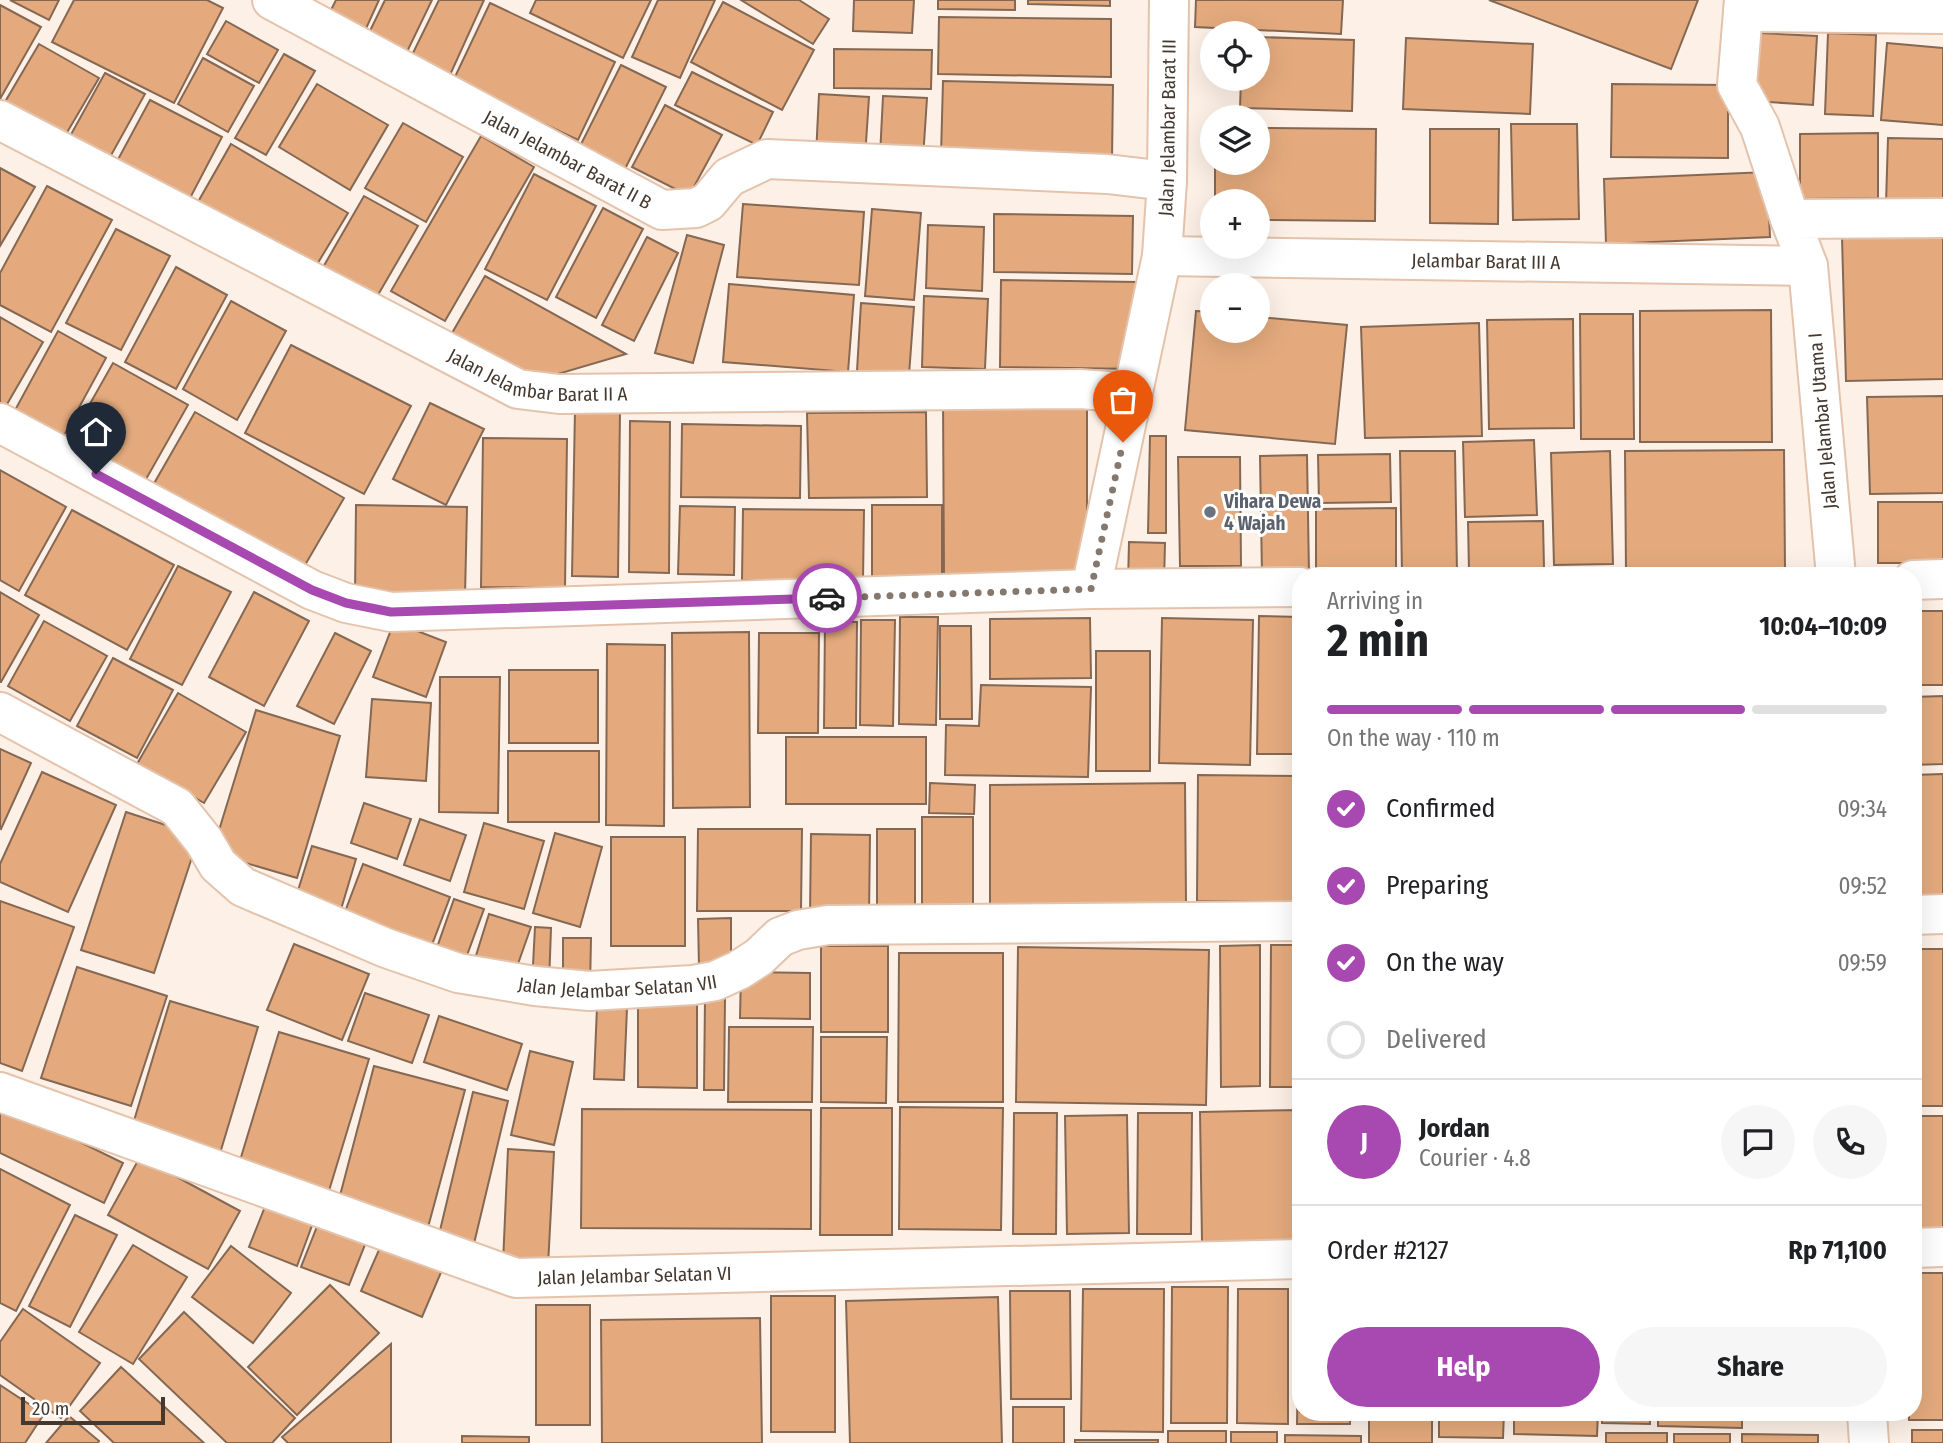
<!DOCTYPE html>
<meta charset="utf-8">
<style>
body{margin:0;font-family:"Fira Sans Condensed",sans-serif;background:#f6f6f6;color:#202124;height:100vh;display:flex;flex-direction:column;font-size:26px;white-space:nowrap}
*{box-sizing:border-box;margin:0}
p{font-size:23px;color:#757577}
.icon{flex:none;width:38px;height:38px;fill:none;stroke:currentColor;stroke-width:2;stroke-linecap:round;stroke-linejoin:round}
.map{position:relative;flex:1;overflow:hidden}
.panel{position:absolute;left:1292px;top:567px;width:630px;height:854px;display:flex;flex-direction:column;background:#fff;border-radius:28px;box-shadow:0 7px 28px #0002}
.panel>*{flex:none}
.buttons{position:absolute;left:1200px;top:21px;display:grid;gap:14px}
.buttons a{display:grid;place-items:center;width:70px;height:70px;border-radius:50%;background:#fff;box-shadow:0 7px 28px #0002;font-size:35px}
.scale{position:absolute;left:21px;bottom:18px;width:144px;box-sizing:border-box;padding-left:7px;border:4px solid #45392f;border-top:0;font-size:19px;line-height:24px;white-space:nowrap;color:#45392f;-webkit-text-stroke:5px #fff;paint-order:stroke}
.pin{position:absolute;display:grid;place-items:center;width:60px;height:60px;color:#fff;margin:-72px -30px;border-radius:50% 50% 50% 0;rotate:-45deg;box-shadow:0 0 7px #0007}
.pin .icon{rotate:45deg}
.courier{position:absolute;display:grid;place-items:center;width:70px;height:70px;margin:-35px;border:5px solid #a849b1;border-radius:50%;background:#fff;color:#222;box-shadow:0 2px 9px #0007}
.summary em{font-style:normal;font-weight:700}
.summary div{display:flex;flex-direction:column-reverse}
.summary{display:flex;align-items:center;justify-content:space-between;height:119px;padding:0 35px}
h1{font-size:46px;font-weight:700;line-height:52px}
.bar{display:grid;grid-template-columns:repeat(4,1fr);gap:10px 7px;align-content:center;height:84px;padding:0 35px}
.bar i{height:9px;border-radius:5px;background:#e0e0e0}
.bar .active{background:#a849b1}
.bar p{grid-column:span 4}
.line{display:flex;align-items:center;gap:18px;padding:0 35px;border-top:2px solid #e0e0e0}
.line div{flex:1}
.round{display:grid;place-items:center;flex:none;width:74px;height:74px;border-radius:37px;background:#f6f6f6}
ol{padding:0 35px;list-style:none}
li{display:flex;align-items:center;gap:21px;height:77px}
li p{margin-inline-start:auto}
li .icon{padding:7px;border-radius:50%;background:#a849b1;color:#fff;stroke-width:4}
li:last-child{color:#757577}
li i{width:38px;height:38px;border:4px solid #e0e0e0;border-radius:50%}
.button{display:flex;gap:14px;margin-top:auto;padding:14px 35px}
.button a{flex:1;height:80px;border-radius:42px;background:#a849b1;color:#fff;font-size:28px;font-weight:700;line-height:80px;text-align:center}
.button a+a{background:#f6f6f6;color:#202124}
.map>svg:first-child{display:block}
</style>
<div class="map">
<svg width="1943" height="1443" viewBox="0 0 1943 1443">
<rect width="100%" height="100%" fill="#fdf0e6"/>
<g fill="#e4aa7d" stroke="#856853" stroke-width="2">
<polygon points="10,0 59,0 49,20"/>
<polygon points="74,0 207,0 223,8 174,103 52,42"/>
<polygon points="336,0 379,0 364,33 328,16"/>
<polygon points="385,0 432,0 404,58 366,39"/>
<polygon points="439,0 484,0 450,75 411,57"/>
<polygon points="536,0 651,0 623,58 530,13"/>
<polygon points="658,0 715,0 680,78 632,57"/>
<polygon points="741,0 799,0 829,19 813,44"/>
<polygon points="854,0 914,0 912,33 853,31"/>
<polygon points="938,0 1015,0 1015,10 938,9"/>
<polygon points="1028,0 1110,0 1110,6 1028,4"/>
<polygon points="1196,0 1343,0 1341,34 1195,27"/>
<polygon points="1489,0 1698,0 1671,69"/>
<polygon points="723,2 814,50 782,110 691,62"/>
<polygon points="490,3 615,62 578,140 453,81"/>
<polygon points="0,5 41,27 0,99"/>
<polygon points="939,17 1111,19 1111,77 938,74"/>
<polygon points="226,21 278,50 259,83 207,54"/>
<polygon points="1758,33 1817,36 1813,105 1754,101"/>
<polygon points="1828,33 1876,35 1873,116 1825,114"/>
<polygon points="1258,37 1354,40 1352,111 1240,108 1241,79 1258,79"/>
<polygon points="1406,38 1533,44 1530,114 1403,109"/>
<polygon points="1887,43 1943,48 1943,125 1881,120"/>
<polygon points="39,44 99,78 62,141 2,107"/>
<polygon points="834,49 932,50 931,89 834,88"/>
<polygon points="284,54 315,71 266,155 235,138"/>
<polygon points="203,58 254,86 228,132 178,104"/>
<polygon points="621,65 666,87 623,173 578,150"/>
<polygon points="692,72 773,112 757,145 675,105"/>
<polygon points="105,73 145,94 109,159 69,138"/>
<polygon points="943,81 1113,85 1112,159 941,155"/>
<polygon points="317,84 388,125 350,190 279,147"/>
<polygon points="1612,84 1728,85 1728,158 1611,157"/>
<polygon points="819,94 869,97 865,158 816,155"/>
<polygon points="883,96 927,98 923,159 880,156"/>
<polygon points="150,100 222,137 188,202 115,165"/>
<polygon points="665,105 722,135 689,196 632,167"/>
<polygon points="403,123 463,157 426,222 365,188"/>
<polygon points="1511,124 1577,124 1579,219 1513,220"/>
<polygon points="1258,128 1376,129 1375,221 1258,220 1258,201 1215,201 1215,163 1258,163"/>
<polygon points="1430,129 1499,129 1498,224 1430,223"/>
<polygon points="1878,133 1878,198 1800,199 1800,134"/>
<polygon points="481,136 534,167 445,321 391,291"/>
<polygon points="1888,138 1943,139 1943,204 1886,203"/>
<polygon points="231,144 348,213 310,276 194,209"/>
<polygon points="0,168 35,187 0,246"/>
<polygon points="1767,172 1770,237 1606,244 1604,179"/>
<polygon points="534,174 596,206 547,300 485,269"/>
<polygon points="47,186 112,220 51,332 0,305 0,273"/>
<polygon points="364,196 418,226 371,307 318,276"/>
<polygon points="743,204 864,212 859,285 737,277"/>
<polygon points="603,208 643,229 596,318 556,297"/>
<polygon points="872,209 921,213 914,300 865,296"/>
<polygon points="994,214 1133,216 1132,274 994,272"/>
<polygon points="928,225 984,227 982,291 926,288"/>
<polygon points="116,229 170,256 121,350 66,323"/>
<polygon points="687,235 724,245 693,363 655,353"/>
<polygon points="1943,235 1943,379 1846,381 1842,238"/>
<polygon points="647,237 678,253 634,341 602,325"/>
<polygon points="176,267 227,295 176,389 125,362"/>
<polygon points="485,276 626,354 524,384 448,340"/>
<polygon points="1001,280 1138,282 1137,369 1000,367"/>
<polygon points="729,284 854,295 848,372 723,362"/>
<polygon points="924,296 988,299 985,369 922,367"/>
<polygon points="231,301 286,331 237,420 183,389"/>
<polygon points="861,303 914,307 909,375 857,371"/>
<polygon points="1771,310 1772,442 1640,442 1640,311"/>
<polygon points="1196,311 1213,312 1213,331 1258,331 1258,317 1347,325 1335,444 1185,430"/>
<polygon points="1580,314 1633,314 1634,439 1581,439"/>
<polygon points="0,317 43,342 6,406 0,403"/>
<polygon points="1573,319 1574,428 1489,429 1487,320"/>
<polygon points="1479,323 1482,436 1365,438 1361,327"/>
<polygon points="58,331 106,358 62,439 14,412"/>
<polygon points="291,345 411,406 364,494 245,433"/>
<polygon points="113,363 188,405 145,481 70,439"/>
<polygon points="1943,396 1943,493 1870,494 1867,397"/>
<polygon points="1087,398 1087,577 944,577 943,399"/>
<polygon points="430,403 484,429 446,505 393,479"/>
<polygon points="575,409 620,410 618,577 572,576"/>
<polygon points="195,412 344,498 301,572 152,487"/>
<polygon points="926,412 927,497 809,498 807,413"/>
<polygon points="630,421 670,422 669,573 629,572"/>
<polygon points="682,424 801,426 800,498 681,497"/>
<polygon points="1150,436 1166,436 1166,533 1148,533"/>
<polygon points="483,438 567,439 565,588 481,587"/>
<polygon points="1534,440 1537,515 1465,517 1463,442"/>
<polygon points="1784,450 1785,569 1626,572 1625,451"/>
<polygon points="1400,451 1455,451 1457,573 1402,574"/>
<polygon points="1610,451 1613,564 1554,565 1551,453"/>
<polygon points="1390,454 1391,502 1319,503 1318,455"/>
<polygon points="1307,455 1309,574 1262,575 1260,456"/>
<polygon points="1178,457 1240,457 1241,566 1180,566"/>
<polygon points="0,470 66,507 19,591 0,580"/>
<rect x="1878" y="502" width="65" height="61"/>
<polygon points="356,505 467,507 465,596 355,594"/>
<rect x="872" y="505" width="70" height="79"/>
<polygon points="680,506 735,507 734,575 678,574"/>
<polygon points="1396,508 1396,576 1316,576 1316,509"/>
<polygon points="743,509 864,510 863,581 742,580"/>
<polygon points="72,510 174,565 127,650 25,595"/>
<polygon points="1543,521 1544,568 1469,570 1468,522"/>
<polygon points="1129,542 1165,543 1164,584 1128,583"/>
<polygon points="178,566 231,592 182,685 130,659"/>
<polygon points="0,592 39,615 1,682 0,682"/>
<polygon points="254,592 309,621 264,706 209,677"/>
<rect x="1913" y="611" width="30" height="74"/>
<polygon points="1259,616 1300,617 1300,754 1257,754"/>
<polygon points="900,617 938,617 936,725 899,724"/>
<polygon points="1090,618 1091,678 990,679 990,619"/>
<polygon points="1162,618 1253,620 1250,765 1159,763"/>
<polygon points="861,620 895,620 893,726 860,725"/>
<polygon points="44,621 107,656 70,721 8,686"/>
<polygon points="825,621 857,622 856,728 824,728"/>
<polygon points="394,622 446,642 426,697 373,677"/>
<polygon points="940,626 971,626 972,719 940,719"/>
<polygon points="749,632 750,807 673,808 672,633"/>
<polygon points="335,633 371,651 334,724 297,706"/>
<polygon points="759,633 819,633 818,733 758,733"/>
<polygon points="607,644 665,645 664,826 606,825"/>
<rect x="1096" y="651" width="54" height="120"/>
<polygon points="113,658 173,690 137,758 77,726"/>
<rect x="509" y="670" width="89" height="73"/>
<polygon points="440,677 500,677 498,813 439,812"/>
<polygon points="981,685 1091,687 1088,777 945,775 946,725 979,726"/>
<polygon points="178,693 246,732 204,803 137,764"/>
<polygon points="1943,696 1943,764 1913,765 1913,697"/>
<polygon points="372,699 431,703 426,781 366,777"/>
<polygon points="256,710 340,736 297,878 212,853"/>
<rect x="786" y="737" width="140" height="67"/>
<polygon points="0,749 31,763 1,829 0,828"/>
<rect x="508" y="751" width="91" height="71"/>
<polygon points="42,772 116,805 68,912 0,882 0,864"/>
<polygon points="1943,774 1943,905 1913,906 1913,775"/>
<polygon points="1198,775 1300,776 1300,902 1197,901"/>
<polygon points="930,783 975,785 974,814 929,813"/>
<polygon points="1185,783 1186,903 990,905 990,785"/>
<polygon points="364,803 411,819 397,859 351,843"/>
<polygon points="126,812 199,836 154,973 81,950"/>
<rect x="922" y="817" width="51" height="98"/>
<polygon points="420,819 466,835 450,881 404,865"/>
<polygon points="484,823 544,841 524,909 464,892"/>
<polygon points="698,829 802,829 801,911 697,911"/>
<rect x="877" y="829" width="38" height="87"/>
<polygon points="555,833 602,847 580,927 533,913"/>
<polygon points="811,834 870,835 869,915 810,915"/>
<rect x="611" y="837" width="74" height="109"/>
<polygon points="312,846 356,859 339,916 294,903"/>
<polygon points="363,864 450,897 427,958 340,925"/>
<polygon points="454,899 484,909 463,966 434,956"/>
<polygon points="0,901 74,927 22,1071 0,1063"/>
<polygon points="489,914 531,927 513,978 473,965"/>
<polygon points="731,918 731,966 699,966 698,919"/>
<polygon points="535,927 551,928 549,985 532,984"/>
<polygon points="563,938 591,938 590,988 563,988"/>
<polygon points="294,944 369,974 342,1040 267,1010"/>
<polygon points="1260,945 1260,1086 1221,1087 1220,946"/>
<polygon points="1271,945 1300,945 1300,1087 1270,1087"/>
<rect x="821" y="946" width="67" height="86"/>
<polygon points="1018,947 1209,950 1206,1105 1016,1102"/>
<rect x="1913" y="949" width="30" height="157"/>
<polygon points="899,953 1003,953 1003,1102 898,1102"/>
<polygon points="77,967 167,996 131,1106 41,1078"/>
<polygon points="741,972 810,973 810,1019 740,1018"/>
<polygon points="365,993 429,1015 412,1063 348,1041"/>
<polygon points="705,998 725,998 724,1090 704,1090"/>
<polygon points="170,1001 258,1027 218,1160 130,1134"/>
<polygon points="638,1001 697,1001 697,1088 638,1087"/>
<polygon points="597,1007 627,1008 624,1080 594,1079"/>
<polygon points="439,1016 522,1044 507,1090 424,1062"/>
<polygon points="729,1027 813,1027 812,1102 728,1102"/>
<polygon points="279,1032 369,1059 328,1194 238,1167"/>
<polygon points="821,1037 887,1037 886,1103 821,1102"/>
<polygon points="530,1051 573,1062 554,1145 511,1135"/>
<polygon points="374,1066 465,1090 427,1231 337,1207"/>
<polygon points="473,1092 508,1101 472,1252 437,1243"/>
<polygon points="0,1103 123,1163 104,1203 0,1153"/>
<polygon points="900,1107 1003,1108 1001,1230 899,1229"/>
<polygon points="821,1108 892,1108 892,1235 820,1235"/>
<polygon points="582,1109 811,1110 811,1229 581,1228"/>
<polygon points="1300,1110 1300,1240 1202,1242 1200,1112"/>
<polygon points="1014,1113 1057,1113 1056,1234 1013,1234"/>
<polygon points="1138,1113 1192,1113 1191,1234 1137,1234"/>
<polygon points="1127,1115 1129,1233 1067,1234 1065,1116"/>
<rect x="1913" y="1116" width="30" height="117"/>
<polygon points="508,1149 554,1152 548,1266 503,1263"/>
<polygon points="140,1157 240,1211 208,1269 108,1215"/>
<polygon points="0,1169 70,1205 16,1311 0,1303"/>
<polygon points="270,1194 317,1212 297,1266 249,1247"/>
<polygon points="322,1214 370,1232 349,1285 301,1267"/>
<polygon points="75,1215 117,1235 70,1327 29,1306"/>
<polygon points="382,1243 442,1270 422,1317 361,1291"/>
<polygon points="133,1245 187,1277 133,1364 79,1332"/>
<polygon points="231,1246 291,1293 253,1343 192,1297"/>
<polygon points="1913,1273 1943,1273 1943,1420 1909,1420 1909,1412 1913,1412"/>
<polygon points="330,1285 379,1333 297,1415 248,1367"/>
<polygon points="1172,1287 1228,1287 1227,1423 1171,1423"/>
<polygon points="1083,1289 1164,1289 1163,1432 1081,1431"/>
<polygon points="1238,1289 1288,1289 1288,1424 1237,1423"/>
<polygon points="1299,1289 1300,1412 1350,1412 1350,1424 1297,1424"/>
<polygon points="1010,1291 1070,1291 1071,1399 1011,1399"/>
<rect x="771" y="1296" width="64" height="136"/>
<polygon points="998,1297 1002,1443 850,1443 846,1301"/>
<rect x="536" y="1305" width="54" height="120"/>
<polygon points="23,1309 100,1363 61,1418 0,1375 0,1342"/>
<polygon points="184,1312 295,1418 272,1443 227,1443 139,1359"/>
<polygon points="760,1318 762,1443 602,1443 601,1320"/>
<polygon points="391,1344 391,1443 288,1443 282,1437"/>
<polygon points="121,1367 204,1443 114,1443 80,1411"/>
<polygon points="0,1385 44,1414 25,1443 0,1443"/>
<rect x="1013" y="1407" width="51" height="36"/>
<rect x="1369" y="1412" width="63" height="31"/>
<polygon points="1439,1412 1504,1412 1503,1438 1439,1437"/>
<polygon points="1514,1412 1598,1412 1597,1436 1514,1434"/>
<polygon points="1602,1412 1650,1412 1650,1424 1602,1423"/>
<polygon points="1658,1412 1742,1412 1742,1428 1658,1426"/>
<polygon points="69,1416 99,1441 98,1443 46,1443"/>
<rect x="1912" y="1430" width="31" height="13"/>
<rect x="1168" y="1431" width="58" height="12"/>
<rect x="1231" y="1432" width="46" height="11"/>
<rect x="1606" y="1433" width="61" height="10"/>
<rect x="1674" y="1434" width="56" height="9"/>
<polygon points="1742,1434 1818,1435 1818,1443 1742,1443"/>
<polygon points="1285,1435 1361,1436 1361,1443 1285,1443"/>
<polygon points="462,1436 529,1437 529,1443 462,1443"/>
<rect x="1075" y="1440" width="83" height="3"/>
</g>
<g fill="none" stroke-linecap="round" stroke-linejoin="round">
<defs>
<g id="minor">
<path id="s1" d="M272 0 662 210 696 208 708 202 729 177 767 159 1107 174 1167 181"/>
<polyline points="1744,0 1737,85 1760,127 1790,219"/>
<polyline points="1743,12 1943,14"/>
<path id="s2" d="M0 120 518 389 559 394 1080 389 1133 393"/>
<path id="s3" d="M1162 256 1808 266"/>
<polyline points="0,423 312,590 346,603 391,612 1091,589 1300,587"/>
<polyline points="1836,576 1808,266 1790,219 1943,218"/>
<polyline points="1913,580 1943,579"/>
<path id="s4" d="M1091 589 1162 256 1167 181 1169 0"/>
<path id="s5" d="M0 712 177 807 204 841 218 865 243 887 386 948 458 973 535 986 589 991 693 985 715 981 739 970 759 957 780 937 798 930 828 925 1300 921"/>
<polyline points="1913,915 1943,914"/>
<path id="s6" d="M0 1092 516 1278 1300 1259"/>
<polyline points="1913,1248 1943,1247"/>
<polyline points="1867,1412 1869,1443"/>
</g>
</defs>
<use href="#minor" stroke="#e3c3ac" stroke-width="42"/>
<use href="#minor" stroke="#fff" stroke-width="38"/>
</g>
<g fill="none" stroke-linecap="round" stroke-linejoin="round">
<polyline stroke="#85796f" stroke-width="7" stroke-dasharray="0 12.6" points="827,598 1091,589 1123,442"/>
<polyline stroke="#a849b1" stroke-width="9" points="96,474 312,590 346,603 391,612 827,598"/>
</g>
<circle fill="#6b7280" stroke="#fff" stroke-width="2.5" cx="1210" cy="512" r="7"/>
<g text-anchor="middle" stroke-width="6" stroke-linejoin="round" paint-order="stroke">
<g font-size="19" fill="#45392f" stroke="#fff">
<text dy="7" stroke="none"><textPath href="#s4" startOffset="469">Jalan Jelambar Barat III</textPath></text>
<text dy="7" stroke="none"><textPath href="#s1" startOffset="336">Jalan Jelambar Barat II B</textPath></text>
<text dy="7" stroke="none"><textPath href="#s3" startOffset="324">Jelambar Barat III A</textPath></text>
<text dy="7" stroke="none"><textPath href="#s2" startOffset="600">Jalan Jelambar Barat II A</textPath></text>
<text transform="translate(1822 421) rotate(-95)" y="7">Jalan Jelambar Utama I</text>
<text dy="7" stroke="none"><textPath href="#s5" startOffset="698">Jalan Jelambar Selatan VII</textPath></text>
<text dy="7" stroke="none"><textPath href="#s6" startOffset="667">Jalan Jelambar Selatan VI</textPath></text>
</g>
<g font-size="19" font-weight="bold" fill="#5b616d" stroke="#fff" text-anchor="start">
<text x="1224" y="508">Vihara Dewa<tspan x="1224" dy="22">4 Wajah</tspan></text>
</g>
</g>
</svg>
<div class="buttons">
<a><svg class="icon" aria-label="locate" viewBox="0 0 24 24"><circle cx="12" cy="12" r="6"/><path d="M12 2v4M12 18v4M2 12h4M18 12h4"/></svg></a>
<a><svg class="icon" aria-label="layers" viewBox="0 0 24 24"><path d="M12 4l9 5-9 5-9-5zM3 14l9 5 9-5"/></svg></a>
<a>+</a>
<a>−</a>
</div>
<div class="scale">20 m</div>
<div class="pin" style="left:1123px;top:442px;background:#ea580c"><svg class="icon" aria-label="bag" viewBox="0 0 24 24"><path d="M5 8h14l-1 12H6zM9 8a3 3 0 0 1 6 0"/></svg></div>
<div class="pin" style="left:96px;top:474px;background:#1f2937"><svg class="icon" aria-label="home" viewBox="0 0 24 24"><path d="M3 11l9-7 9 7M6 9v11h12V9"/></svg></div>
<div class="courier" style="left:827px;top:598px"><svg class="icon" aria-label="car" viewBox="0 0 24 24"><path d="M5 17H2v-5l4-1 3-4h7l3 4 3 1v5h-3M9 17h6M6 11h13"/><circle cx="7" cy="17" r="2"/><circle cx="17" cy="17" r="2"/></svg></div>
<section class="panel">
<div class="summary"><div><h1>2 min</h1><p>Arriving in</p></div><em>10:04–10:09</em></div>
<div class="bar"><i class="active"></i><i class="active"></i><i class="active"></i><i></i><p>On the way · 110 m</p></div>
<ol>
<li><svg class="icon" aria-label="check" viewBox="0 0 24 24"><path d="M5 12l5 5 9-10"/></svg>Confirmed<p>09:34</p></li>
<li><svg class="icon" aria-label="check" viewBox="0 0 24 24"><path d="M5 12l5 5 9-10"/></svg>Preparing<p>09:52</p></li>
<li><svg class="icon" aria-label="check" viewBox="0 0 24 24"><path d="M5 12l5 5 9-10"/></svg>On the way<p>09:59</p></li>
<li><i></i>Delivered</li>
</ol>
<div class="line" style="height:126px"><b class="round" style="background:#a849b1;color:#fff">J</b><div><b>Jordan</b><p>Courier · 4.8</p></div><a class="round"><svg class="icon" aria-label="chat" viewBox="0 0 24 24"><path d="M4 5h16v11H9l-5 4z"/></svg></a><a class="round"><svg class="icon" aria-label="phone" viewBox="0 0 24 24"><path d="M5 4h4l2 5-3 2q2 4 5 5l2-3 5 2v4C11 20 4 13 5 4z"/></svg></a></div>
<div class="line" style="height:91px"><div>Order #2127</div><b>Rp 71,100</b></div>
<div class="button"><a>Help</a><a>Share</a></div>
</section>
</div>
